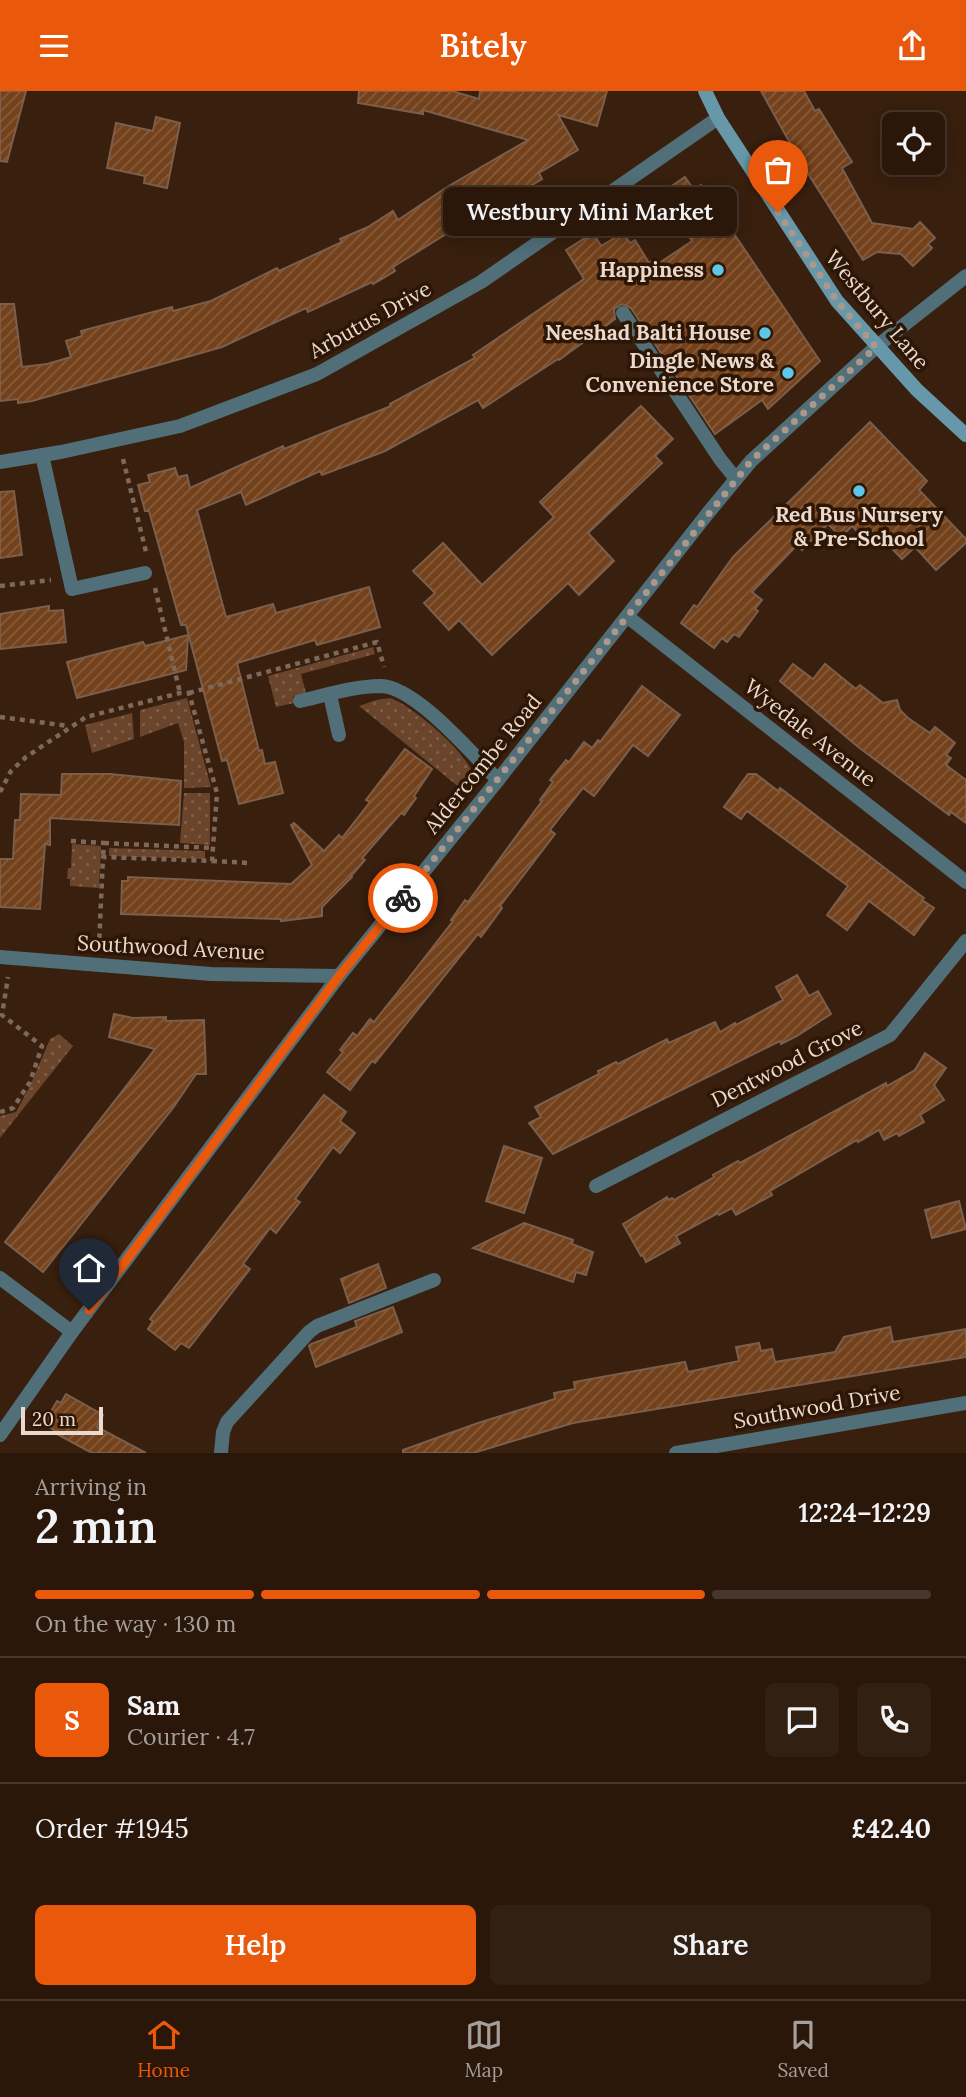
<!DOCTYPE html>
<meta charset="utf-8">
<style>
body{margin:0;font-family:Lora,serif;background:#322013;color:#f1f3f6;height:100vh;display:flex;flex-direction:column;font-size:26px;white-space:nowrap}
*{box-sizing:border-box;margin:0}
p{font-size:23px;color:#a59f9c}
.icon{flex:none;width:38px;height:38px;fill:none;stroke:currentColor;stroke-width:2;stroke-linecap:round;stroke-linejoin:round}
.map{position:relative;height:1362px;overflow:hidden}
.drawer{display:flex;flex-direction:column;background:#2a170a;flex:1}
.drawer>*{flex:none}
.controls{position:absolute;left:882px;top:21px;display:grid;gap:14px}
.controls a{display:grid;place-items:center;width:63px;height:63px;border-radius:10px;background:#2a170a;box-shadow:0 4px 18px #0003,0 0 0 2px #46362b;font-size:35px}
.scale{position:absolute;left:21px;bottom:18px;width:82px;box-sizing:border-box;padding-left:7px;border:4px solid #ead9ce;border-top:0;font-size:19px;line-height:24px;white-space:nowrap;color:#ead9ce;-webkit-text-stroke:5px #2e1605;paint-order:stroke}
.pin{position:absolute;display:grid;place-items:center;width:60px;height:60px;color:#fff;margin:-72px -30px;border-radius:50% 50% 50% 0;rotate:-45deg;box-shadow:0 0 7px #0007}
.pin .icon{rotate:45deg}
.courier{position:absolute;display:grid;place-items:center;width:70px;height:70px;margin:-35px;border:5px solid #ea580c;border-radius:50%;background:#fff;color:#222;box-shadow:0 2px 9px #0007}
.bubble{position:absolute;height:49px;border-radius:10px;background:#2a170a;box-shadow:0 4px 18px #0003,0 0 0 2px #46362b;font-size:23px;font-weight:600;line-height:49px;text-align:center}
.head em{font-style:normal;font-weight:600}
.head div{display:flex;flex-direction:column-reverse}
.head{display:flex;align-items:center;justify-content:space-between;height:119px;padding:0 35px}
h1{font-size:46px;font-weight:600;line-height:52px}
.bar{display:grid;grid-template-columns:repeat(4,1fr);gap:10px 7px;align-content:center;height:84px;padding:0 35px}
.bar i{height:9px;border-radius:5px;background:#46362b}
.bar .active{background:#ea580c}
.bar p{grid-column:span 4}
.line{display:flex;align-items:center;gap:18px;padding:0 35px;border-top:2px solid #46362b}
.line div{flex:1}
.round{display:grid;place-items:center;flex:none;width:74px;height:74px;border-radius:10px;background:#322013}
.button{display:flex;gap:14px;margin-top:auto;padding:14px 35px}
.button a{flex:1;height:80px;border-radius:10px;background:#ea580c;color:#fff;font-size:28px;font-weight:600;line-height:80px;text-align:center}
.button a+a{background:#322013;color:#f1f3f6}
header{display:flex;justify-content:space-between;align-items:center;height:91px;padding:0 35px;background:#ea580c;color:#fff;font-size:32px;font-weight:600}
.dock{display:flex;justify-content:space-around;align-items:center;height:98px;border-top:2px solid #46362b;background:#2a170a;font-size:19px;color:#a59f9c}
.dock a{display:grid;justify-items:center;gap:4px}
.dock .active{color:#ea580c}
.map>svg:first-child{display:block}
</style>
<header><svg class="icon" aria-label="menu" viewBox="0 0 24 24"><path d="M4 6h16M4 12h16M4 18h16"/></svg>Bitely<svg class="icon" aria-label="share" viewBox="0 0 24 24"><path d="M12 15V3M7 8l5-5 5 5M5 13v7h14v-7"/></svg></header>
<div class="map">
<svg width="966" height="1362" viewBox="0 0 966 1362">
<defs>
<pattern id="grass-dots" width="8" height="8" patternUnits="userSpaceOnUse" patternTransform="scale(1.75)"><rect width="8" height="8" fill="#6a452c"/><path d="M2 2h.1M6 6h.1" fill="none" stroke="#7f5f49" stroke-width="1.8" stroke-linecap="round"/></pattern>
<pattern id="building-hatch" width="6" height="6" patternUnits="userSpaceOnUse" patternTransform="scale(1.75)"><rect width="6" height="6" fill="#73411b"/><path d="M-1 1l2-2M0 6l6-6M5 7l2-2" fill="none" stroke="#875c3b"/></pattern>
</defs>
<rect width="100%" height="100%" fill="#381f0e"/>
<g fill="url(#grass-dots)">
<polygon points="373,556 375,563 301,583 306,602 293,606 294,612 276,616 268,585"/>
<polygon points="187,607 211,696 184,697 184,651 178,632 140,646 140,619"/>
<path d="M390 607C412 614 466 661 473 683L460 697 359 615 376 609Z"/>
<polygon points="132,622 134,648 92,662 85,634"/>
<polygon points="184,702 210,702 210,754 180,752"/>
<polygon points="72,753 101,755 99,797 70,795 70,788 67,788 68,777 71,777"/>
<polygon points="109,757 205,760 205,768 109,765"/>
<polygon points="59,943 73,955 0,1047 0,1025 16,1021 30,995 50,948"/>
</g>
<g fill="url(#building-hatch)" stroke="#7b5e4b" stroke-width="2">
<polygon points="0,0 26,0 7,71 0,70"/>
<polygon points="359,0 452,0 479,8 480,0 607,0 597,35 558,24 578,59 539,82 542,88 527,97 528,99 462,140 459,135 393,176 395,180 373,193 372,191 308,221 306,217 222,256 32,310 18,312 18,308 0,310 0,213 14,213 22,276 47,273 71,266 66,250 82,245 81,240 172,216 173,220 211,210 277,177 279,180 342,151 340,148 368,136 393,120 398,129 447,96 528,49 423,19 423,23 358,12"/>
<polygon points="761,0 804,0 815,20 819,18 852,71 842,77 872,132 913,138 920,131 935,147 928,153 932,157 913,175 901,163 877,161 863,169 800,70"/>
<polygon points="156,26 180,32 167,97 144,92 145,85 107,77 116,32 153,40"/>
<polygon points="685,86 694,99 701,94 820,270 768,318 762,309 715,343 631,217 622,213 614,218 615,228 559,269 558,268 483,317 478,309 385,360 322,384 320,380 246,414 241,401 197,419 226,526 273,513 276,522 369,496 380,536 317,554 315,549 237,572 259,660 262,659 265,673 275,671 283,702 239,713 227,669 222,670 186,534 181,534 149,420 145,420 138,394 150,391 148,384 175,377 178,386 187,384 190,397 283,355 284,358 391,315 390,313 475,267 473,264 584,188 566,159 593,142 601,155 623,142 630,152 635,149 649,172 651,170 655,175 692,150 660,103"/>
<polygon points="641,315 673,348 655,365 662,372 588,442 614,470 579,504 568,492 492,564 459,529 449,539 424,512 435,502 413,480 443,452 482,494 554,426 540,411"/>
<polygon points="870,331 927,390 919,399 966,448 966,452 936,479 915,456 902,468 881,446 871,455 852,435 841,446 828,433 802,459 797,454 752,501 762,509 755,518 758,520 739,546 734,543 727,551 722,547 714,557 681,532 694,514 697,516 733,466"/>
<polygon points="14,400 22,464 0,467 0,401"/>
<polygon points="49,515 49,520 63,519 66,551 0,558 0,523"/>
<polygon points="188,544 186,579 77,607 67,571 143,551 145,555"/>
<polygon points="793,573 813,588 825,573 856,598 860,594 883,612 897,609 900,619 908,627 930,642 935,636 955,652 946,664 951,667 946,674 966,689 966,732 951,721 949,724 857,655 780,590"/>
<polygon points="642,595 680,624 648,665 633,654 594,705 583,697 550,739 555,743 500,815 502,817 481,846 478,843 375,972 372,970 350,999 327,981 343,961 340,959 353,942 357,945 370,928 374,931 408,888 453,830 451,829 465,809 468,811 542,710 540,709 553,691 550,689 566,669 569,671 584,651 592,657 598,649 600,651"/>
<polygon points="405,658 432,678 414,705 416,707 404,724 401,722 362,767 365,769 351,785 352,786 322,816 322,825 281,830 281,828 121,823 122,790 128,790 128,786 291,793 312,774 291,734 294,732 324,760 339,744 342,747 370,711 366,709"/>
<polygon points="62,683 110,683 181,690 179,734 50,727 50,754 45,753 40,818 0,816 0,768 13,768 15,729 20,729 21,703 61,704"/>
<polygon points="748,683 756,683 778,700 780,697 924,807 922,809 934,817 914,844 869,810 847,839 827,824 848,795 747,720 741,728 724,716"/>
<polygon points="797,884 809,905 818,900 831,923 797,945 781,953 780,950 553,1063 529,1032 541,1026 535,1016 599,983 598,980 616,971 618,973 667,948 669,952 715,931 720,941 735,932 736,934 783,909 776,896"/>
<polygon points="114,923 133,927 166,926 166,930 204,929 206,983 196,983 173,1017 43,1181 5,1151 155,958 109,946"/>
<polygon points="925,962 946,977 934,994 944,1009 920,1024 924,1031 899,1045 897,1042 884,1049 879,1039 858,1051 857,1049 770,1100 772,1104 736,1124 732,1117 719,1124 718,1122 676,1145 680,1152 646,1171 643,1164 641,1165 623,1133 667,1106 669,1109 672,1107 674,1109 714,1086 713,1084 738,1070 740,1072 886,992 887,995 915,979"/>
<polygon points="324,1004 346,1021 340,1030 355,1042 340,1062 333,1056 295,1108 300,1111 276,1142 270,1137 243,1173 250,1178 189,1257 181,1252 175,1259 148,1238 153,1230 150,1228"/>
<polygon points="504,1055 542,1067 524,1122 486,1110"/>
<polygon points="959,1110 966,1138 932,1147 925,1119"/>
<polygon points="524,1132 573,1149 572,1153 593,1161 586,1184 576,1181 573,1191 473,1157"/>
<polygon points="378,1173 386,1197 349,1212 341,1188"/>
<polygon points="393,1216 402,1241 316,1276 309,1255 311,1253 357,1236 355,1230"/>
<polygon points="890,1236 893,1251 966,1238 966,1266 573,1332 473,1362 403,1362 403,1359 478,1332 555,1308 554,1302 575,1298 574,1291 685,1271 688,1281 739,1270 736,1256 759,1252 761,1260 772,1258 775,1271 835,1261 844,1246"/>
<polygon points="66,1303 103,1324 97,1336 146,1362 92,1362 53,1341 54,1339 44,1333 57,1310 61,1312"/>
</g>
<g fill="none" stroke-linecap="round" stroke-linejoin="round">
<g stroke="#7e6859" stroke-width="4.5" stroke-dasharray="5 5" stroke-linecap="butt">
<polyline points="123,368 147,465"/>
<polyline points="0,495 51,489"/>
<polyline points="155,497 180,602"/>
<polyline points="189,602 377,551 384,576"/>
<polyline points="0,626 69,635"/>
<polyline points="0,701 11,680 26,666 86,626 180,602 189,602 217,702 212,770 103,766 99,855"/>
<polyline points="71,750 104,752 103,766"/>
<polyline points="104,752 213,757"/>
<polyline points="212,770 249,772"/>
<polyline points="0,1021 13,1017 30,991 42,955 2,924 8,886"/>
</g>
<g stroke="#506f79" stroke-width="14">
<polyline points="623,222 720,368 736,388"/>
<polyline points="221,1362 223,1341 227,1331 309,1241 317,1235 434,1189"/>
</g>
<g stroke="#506f79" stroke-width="14">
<polyline points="42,364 72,498 145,482"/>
<polyline points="0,371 61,361 180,335 317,283 481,191 718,27"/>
<polyline points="628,526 966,791"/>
<polyline points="330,604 339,644"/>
<path d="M300 610C326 604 354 595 381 595 416 596 473 664 498 689"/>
<polyline points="0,866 211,883 339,885"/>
<polyline points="596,1095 890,944 966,850"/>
<polyline points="0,1187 72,1241"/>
<polyline points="0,1344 72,1241 339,885 498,689 708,422 751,370 876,256 966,185"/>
<polyline points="676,1362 966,1312"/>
</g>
<polyline stroke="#6698a9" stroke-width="14" points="705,0 718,27 837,210 917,299 966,344"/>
</g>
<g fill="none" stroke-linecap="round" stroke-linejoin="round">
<polyline stroke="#ac988b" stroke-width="7" stroke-dasharray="0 12.6" points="403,807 751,370 876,256 837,210 778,121"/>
<polyline stroke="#ea580c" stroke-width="9" points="89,1219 339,885 403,807"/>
</g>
<g fill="#5dc7e8" stroke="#2e1605" stroke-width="2.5">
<circle cx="718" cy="179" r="7"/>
<circle cx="765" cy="242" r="7"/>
<circle cx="788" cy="282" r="7"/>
<circle cx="859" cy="400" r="7"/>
</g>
<g text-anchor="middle" stroke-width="7" stroke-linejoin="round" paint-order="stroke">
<g font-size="21" font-weight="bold" fill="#ead9ce" stroke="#2e1605" text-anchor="end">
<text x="704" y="186">Happiness</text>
<text x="751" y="249">Neeshad Balti House</text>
<text x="774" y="277">Dingle News &amp;<tspan x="774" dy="24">Convenience Store</tspan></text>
<text x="859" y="431" text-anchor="middle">Red Bus Nursery<tspan x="859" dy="24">&amp; Pre-School</tspan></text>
</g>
<g font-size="21" fill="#ead9ce" stroke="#2e1605">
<text transform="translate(877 219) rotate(50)" y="7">Westbury Lane</text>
<text transform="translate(370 229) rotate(-29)" y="7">Arbutus Drive</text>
<text transform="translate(810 642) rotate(38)" y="7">Wyedale Avenue</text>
<text transform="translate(483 673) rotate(-51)" y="7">Aldercombe Road</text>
<text transform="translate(171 857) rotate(3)" y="7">Southwood Avenue</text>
<text transform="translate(787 973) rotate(-27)" y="7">Dentwood Grove</text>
<text transform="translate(817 1316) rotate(-10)" y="7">Southwood Drive</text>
</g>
</g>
</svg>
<div class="controls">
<a><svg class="icon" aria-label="locate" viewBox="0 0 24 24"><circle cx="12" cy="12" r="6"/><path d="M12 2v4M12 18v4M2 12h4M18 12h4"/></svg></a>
</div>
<div class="scale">20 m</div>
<div class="pin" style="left:778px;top:121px;background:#ea580c"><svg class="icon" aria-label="bag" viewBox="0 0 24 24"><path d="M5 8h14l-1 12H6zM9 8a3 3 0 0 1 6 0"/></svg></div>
<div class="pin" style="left:89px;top:1219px;background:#1f2937"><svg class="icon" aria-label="home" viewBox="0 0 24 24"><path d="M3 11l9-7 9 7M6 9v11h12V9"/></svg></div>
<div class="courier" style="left:403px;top:807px"><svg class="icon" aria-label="bike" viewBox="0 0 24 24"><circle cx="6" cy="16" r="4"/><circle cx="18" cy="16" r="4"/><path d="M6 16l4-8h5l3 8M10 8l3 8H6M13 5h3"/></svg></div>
<div class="bubble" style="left:443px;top:96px;width:294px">Westbury Mini Market</div>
</div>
<section class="drawer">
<div class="head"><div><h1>2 min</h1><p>Arriving in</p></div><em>12:24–12:29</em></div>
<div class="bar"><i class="active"></i><i class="active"></i><i class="active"></i><i></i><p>On the way · 130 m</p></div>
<div class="line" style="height:126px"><b class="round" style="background:#ea580c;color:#fff">S</b><div><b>Sam</b><p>Courier · 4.7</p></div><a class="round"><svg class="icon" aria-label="chat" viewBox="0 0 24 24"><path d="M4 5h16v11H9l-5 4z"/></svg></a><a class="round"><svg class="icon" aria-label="phone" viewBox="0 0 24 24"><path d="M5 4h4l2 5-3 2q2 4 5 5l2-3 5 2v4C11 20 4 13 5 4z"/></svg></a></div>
<div class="line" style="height:91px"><div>Order #1945</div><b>£42.40</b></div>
<div class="button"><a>Help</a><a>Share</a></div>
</section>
<nav class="dock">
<a class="active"><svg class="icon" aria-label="home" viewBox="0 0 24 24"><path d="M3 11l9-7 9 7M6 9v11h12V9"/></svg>Home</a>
<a><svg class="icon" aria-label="map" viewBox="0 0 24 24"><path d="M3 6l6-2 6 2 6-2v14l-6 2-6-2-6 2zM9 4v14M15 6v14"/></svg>Map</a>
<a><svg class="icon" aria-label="saved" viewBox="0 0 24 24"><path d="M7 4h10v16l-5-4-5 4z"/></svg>Saved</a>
</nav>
